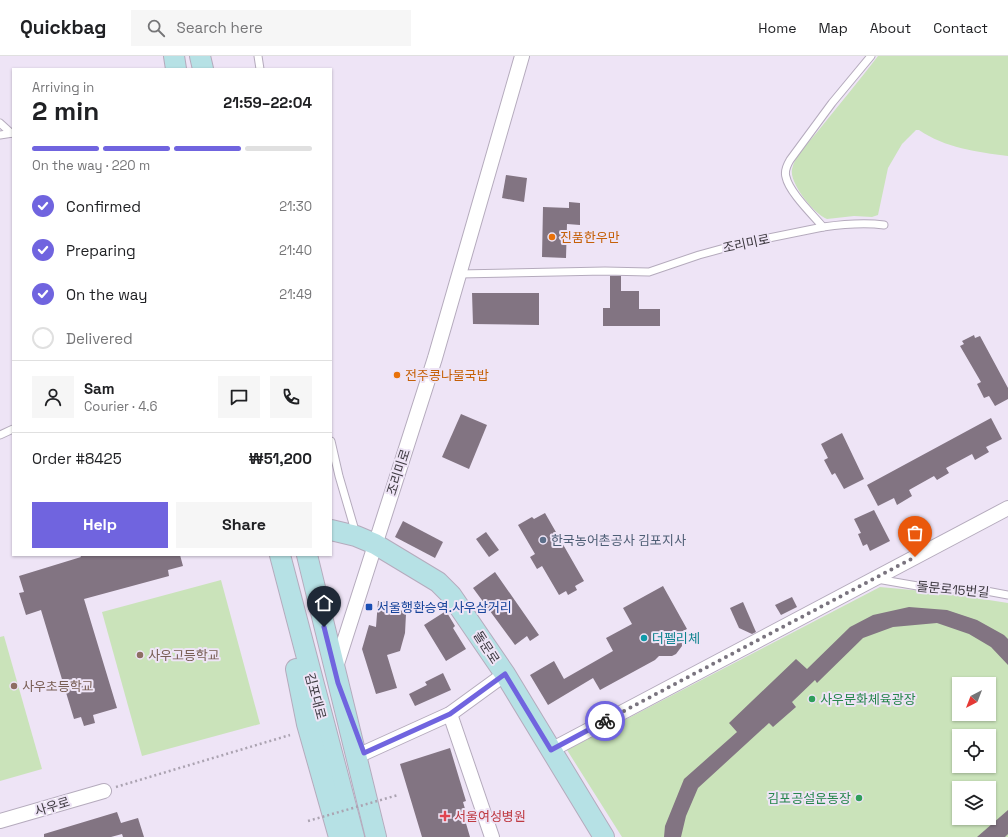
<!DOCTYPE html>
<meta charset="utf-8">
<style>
body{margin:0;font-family:"Space Grotesk","Noto Sans KR",sans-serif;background:#f6f6f6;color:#202124;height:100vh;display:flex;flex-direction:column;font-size:15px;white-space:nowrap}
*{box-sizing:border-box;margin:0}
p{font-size:13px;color:#757577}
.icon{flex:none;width:22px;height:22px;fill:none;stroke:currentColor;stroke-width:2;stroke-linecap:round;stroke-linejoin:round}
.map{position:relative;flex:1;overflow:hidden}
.side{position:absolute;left:12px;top:12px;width:320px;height:488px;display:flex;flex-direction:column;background:#fff;border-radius:0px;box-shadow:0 1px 3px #0004}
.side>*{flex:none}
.needle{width:26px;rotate:222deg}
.buttons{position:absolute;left:952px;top:621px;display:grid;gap:8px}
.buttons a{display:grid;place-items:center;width:44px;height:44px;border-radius:0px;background:#fff;box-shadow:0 1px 3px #0004;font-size:20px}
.pin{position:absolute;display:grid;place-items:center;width:34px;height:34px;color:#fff;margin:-41px -17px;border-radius:50% 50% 50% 0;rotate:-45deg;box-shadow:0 0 4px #0007}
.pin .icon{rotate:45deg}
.courier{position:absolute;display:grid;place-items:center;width:40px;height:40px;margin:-20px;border:3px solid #7064df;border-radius:50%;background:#fff;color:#222;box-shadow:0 1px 5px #0007}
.overview em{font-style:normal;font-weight:700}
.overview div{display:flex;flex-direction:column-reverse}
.overview{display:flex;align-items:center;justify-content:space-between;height:68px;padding:0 20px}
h1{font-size:26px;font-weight:700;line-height:30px}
.bar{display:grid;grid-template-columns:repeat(4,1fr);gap:6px 4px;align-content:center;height:48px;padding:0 20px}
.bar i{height:5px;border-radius:3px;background:#e0e0e0}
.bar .selected{background:#7064df}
.bar p{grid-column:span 4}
.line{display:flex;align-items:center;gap:10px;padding:0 20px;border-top:1px solid #e0e0e0}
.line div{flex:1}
.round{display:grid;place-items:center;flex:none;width:42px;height:42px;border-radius:0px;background:#f6f6f6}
ol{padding:0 20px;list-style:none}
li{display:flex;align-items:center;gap:12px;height:44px}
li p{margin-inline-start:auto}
li .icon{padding:4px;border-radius:50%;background:#7064df;color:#fff;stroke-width:4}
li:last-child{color:#757577}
li i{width:22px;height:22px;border:2px solid #e0e0e0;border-radius:50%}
.cta{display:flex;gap:8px;margin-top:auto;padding:8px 20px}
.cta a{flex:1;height:46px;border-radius:0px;background:#7064df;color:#fff;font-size:16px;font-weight:700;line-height:46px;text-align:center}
.cta a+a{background:#f6f6f6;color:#202124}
header{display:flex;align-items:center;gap:24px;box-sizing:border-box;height:56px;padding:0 20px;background:#fff;border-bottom:1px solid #e0e0e0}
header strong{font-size:19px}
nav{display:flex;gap:22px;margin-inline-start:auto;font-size:14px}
.search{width:280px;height:36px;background:#f6f6f6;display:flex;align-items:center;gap:10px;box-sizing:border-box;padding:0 14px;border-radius:0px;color:#757577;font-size:15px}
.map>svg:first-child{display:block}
</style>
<header>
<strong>Quickbag</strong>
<div class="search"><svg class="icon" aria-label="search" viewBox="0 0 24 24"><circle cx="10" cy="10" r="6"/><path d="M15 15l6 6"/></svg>Search here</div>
<nav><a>Home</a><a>Map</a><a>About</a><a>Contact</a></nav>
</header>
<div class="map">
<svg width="1008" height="781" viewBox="0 0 1008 781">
<rect width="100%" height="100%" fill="#eee4f6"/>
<g fill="#cae3ba" fill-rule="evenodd">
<path d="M878 0H1008V100C977 96 945 92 919 74H916L902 88 888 112 878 159 872 161 854 160 827 163C814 158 789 127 792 113 795 99 810 85 818 75 838 50 859 25 878 0Z"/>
<polygon points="221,524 260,668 142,700 102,556"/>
<path d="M880 531 944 537 1008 547V781H622L567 694ZM959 628H989V658H959ZM959 680H989V710H959ZM959 732H989V762H959Z"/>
<polygon points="4,580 42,713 0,725 0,581"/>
</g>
<g fill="#827482">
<polygon points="506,119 527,122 524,146 502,142"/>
<polygon points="569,146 580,147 580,169 567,168 566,202 542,201 543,151 569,152"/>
<polygon points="610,220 621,220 621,235 639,235 639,253 660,253 660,270 603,270 603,252 610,252"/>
<polygon points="472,237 539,237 539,269 473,268"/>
<polygon points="974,279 975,282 980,280 1008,332 1008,343 995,350 989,340 984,342 977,328 981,326 960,290 964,288 962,285"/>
<polygon points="461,358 487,369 469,413 442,401"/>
<polygon points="991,362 1002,383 986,391 989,396 975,404 972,398 946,412 949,417 937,424 934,420 909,434 912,440 897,449 894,442 878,450 867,429"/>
<polygon points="842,377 864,423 844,433 835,417 832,419 824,404 828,402 821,388"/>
<polygon points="874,454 890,485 870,495 867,488 863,490 858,478 861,477 854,463"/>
<polygon points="545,457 584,525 575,530 577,534 568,539 566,535 559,539 542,510 537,513 530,501 535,498 518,469 532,461 534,463"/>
<polygon points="403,465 443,486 435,502 395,481"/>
<polygon points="486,476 499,494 489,501 476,483"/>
<polygon points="80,499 180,499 183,510 168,514 169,520 84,543 117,652 93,659 95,667 84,670 81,661 74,663 41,554 26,559 19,537 24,536 19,520 81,501"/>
<polygon points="495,516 539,579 530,585 527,580 515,589 473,532"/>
<polygon points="663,530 687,573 681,576 682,590 676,598 672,600 659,600 655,604 600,634 593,622 548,649 530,619 554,605 564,623 613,595 606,582 632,568 623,552"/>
<polygon points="792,541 797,551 781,559 775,549"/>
<polygon points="378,545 390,546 406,558 405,577 400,595 387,599 397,632 376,638 362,593 369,569 376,571"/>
<polygon points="743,546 756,576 752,578 739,572 730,552"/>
<polygon points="909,551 947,554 977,564 1004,579 1008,583 1008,609 991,591 969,578 937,567 893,571 863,582 817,627 815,624 792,646 796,651 773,671 769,667 698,732 686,760 681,781 664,781 665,770 684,723 737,676 729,667 796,603 807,613 850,571 873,559"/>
<polygon points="446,555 455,570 453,572 466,593 446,605 424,569"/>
<polygon points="443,617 451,634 415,650 409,638 427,629 425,626"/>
<polygon points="450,692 466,745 463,746 468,763 465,764 470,781 422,781 400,708"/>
<polygon points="1008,754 1008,778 1005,781 977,781"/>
<polygon points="117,756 121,767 138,762 144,781 123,781 122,778 111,781 44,781 44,778"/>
</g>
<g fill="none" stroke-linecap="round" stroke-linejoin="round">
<defs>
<g id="lane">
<polyline points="258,0 260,13"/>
<polyline points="0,67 11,77"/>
<polyline points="0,79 13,77"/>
<path d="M823 171C844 168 863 166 884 169"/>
<path d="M459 218 605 215 649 216 699 199 739 188 823 171C813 159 789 136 786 121 784 115 787 109 790 104L832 47 871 0"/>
<polyline points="0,379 13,373"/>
<polyline points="331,385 339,420 356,478"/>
<polyline points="877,523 929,532 981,534 1008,539"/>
</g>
<g id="street">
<polyline points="335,614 435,302 522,0"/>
<polyline points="450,658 492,781"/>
<polyline points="551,694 1008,452"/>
<polyline points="364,697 450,658 505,618"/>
<polyline points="0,765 104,735"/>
</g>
<g id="secondary">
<polyline points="174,0 176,13"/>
<polyline points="200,0 203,13"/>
<polyline points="331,474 356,480 375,488 438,526 451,539 505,618 604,781"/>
<polyline points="280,499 354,781"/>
<polyline points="307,499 376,781"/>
<polyline points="296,613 307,668 339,781"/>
</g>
</defs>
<use href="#lane" stroke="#b5abbd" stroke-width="9"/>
<use href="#street" stroke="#b5abbd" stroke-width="16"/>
<use href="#secondary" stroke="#b5abbd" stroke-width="22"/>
<polyline stroke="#aba3b1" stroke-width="2.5" stroke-dasharray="2 3" stroke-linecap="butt" points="116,731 290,679"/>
<use href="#lane" stroke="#fff" stroke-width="7"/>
<use href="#street" stroke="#fff" stroke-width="14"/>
<use href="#secondary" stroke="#b6e1e5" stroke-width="20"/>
<polyline stroke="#aba3b1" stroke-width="2.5" stroke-dasharray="2 3" stroke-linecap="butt" points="308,765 398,739"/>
</g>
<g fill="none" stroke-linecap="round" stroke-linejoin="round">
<polyline stroke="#7a747f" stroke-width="4" stroke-dasharray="0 7.2" points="605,665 915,501"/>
<polyline stroke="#7064df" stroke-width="5" points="324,571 338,627 364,697 450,658 505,618 551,694 605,665"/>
</g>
<g fill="#e8710a" stroke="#eee4f6" stroke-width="1.5">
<circle cx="552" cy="181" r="4"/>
<circle cx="397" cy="319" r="4"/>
</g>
<circle fill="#5c6f8a" stroke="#eee4f6" stroke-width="1.5" cx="543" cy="484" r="4"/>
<rect fill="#1a4fb4" stroke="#eee4f6" stroke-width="1.5" x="365" y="547" width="8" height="8" rx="2"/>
<circle fill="#0f9aa8" stroke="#eee4f6" stroke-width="1.5" cx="644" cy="582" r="4"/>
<g fill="#8d6e63" stroke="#eee4f6" stroke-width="1.5">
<circle cx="140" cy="599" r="4"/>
<circle cx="14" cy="630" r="4"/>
</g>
<g fill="#2e9e5b" stroke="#eee4f6" stroke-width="1.5">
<circle cx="812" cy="643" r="4"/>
<circle cx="859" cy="742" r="4"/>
</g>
<path fill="#e0444e" stroke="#eee4f6" stroke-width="1.5" d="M443 754h4v4h4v4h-4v4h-4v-4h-4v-4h4z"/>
<g text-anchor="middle" stroke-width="4" stroke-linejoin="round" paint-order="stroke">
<g font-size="13" fill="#c56008" stroke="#eee4f6" text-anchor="start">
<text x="560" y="186">진품한우만</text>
<text x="405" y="324">전주콩나물국밥</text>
</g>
<g font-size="13" fill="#3c383f" stroke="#eee4f6">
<text transform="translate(746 187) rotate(-12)" y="5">조리미로</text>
<text transform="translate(398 416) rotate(-72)" y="5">조리미로</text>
<text transform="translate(953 533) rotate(5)" y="5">돌문로15번길</text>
<text transform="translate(487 591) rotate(57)" y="5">돌문로</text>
<text transform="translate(316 640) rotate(75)" y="5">김포대로</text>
<text transform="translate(52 750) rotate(-17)" y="5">사우로</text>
</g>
<g font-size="13" fill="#4e5e75" stroke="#eee4f6" text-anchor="start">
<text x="551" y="489">한국농어촌공사 김포지사</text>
</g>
<g font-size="13" fill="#164399" stroke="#eee4f6" text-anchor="start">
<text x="377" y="556">서울행환승역.사우삼거리</text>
</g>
<g font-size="13" fill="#0d838f" stroke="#eee4f6" text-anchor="start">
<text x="652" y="587">더펠리체</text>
</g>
<g font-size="13" fill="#785e54" stroke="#eee4f6" text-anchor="start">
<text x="148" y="604">사우고등학교</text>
<text x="22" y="635">사우초등학교</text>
</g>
<g font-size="13" fill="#27864d" stroke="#eee4f6" text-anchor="start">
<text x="820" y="648">사우문화체육광장</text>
<text x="851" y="747" text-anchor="end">김포공설운동장</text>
</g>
<g font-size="13" fill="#be3a42" stroke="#eee4f6" text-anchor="start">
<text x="454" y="765">서울여성병원</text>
</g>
</g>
</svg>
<div class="buttons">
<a><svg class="needle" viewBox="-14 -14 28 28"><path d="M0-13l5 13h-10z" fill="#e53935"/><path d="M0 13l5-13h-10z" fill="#757577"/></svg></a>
<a><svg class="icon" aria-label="locate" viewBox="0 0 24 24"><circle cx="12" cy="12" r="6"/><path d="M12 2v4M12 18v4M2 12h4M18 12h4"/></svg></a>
<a><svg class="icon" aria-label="layers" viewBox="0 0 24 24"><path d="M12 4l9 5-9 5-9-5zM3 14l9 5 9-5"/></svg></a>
</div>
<div class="pin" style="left:915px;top:501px;background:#ea580c"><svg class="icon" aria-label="bag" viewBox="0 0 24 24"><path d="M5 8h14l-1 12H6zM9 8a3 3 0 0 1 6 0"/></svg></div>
<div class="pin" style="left:324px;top:571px;background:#1f2937"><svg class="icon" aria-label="home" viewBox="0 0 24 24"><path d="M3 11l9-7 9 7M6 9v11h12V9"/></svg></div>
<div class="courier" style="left:605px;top:665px"><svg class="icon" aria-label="bike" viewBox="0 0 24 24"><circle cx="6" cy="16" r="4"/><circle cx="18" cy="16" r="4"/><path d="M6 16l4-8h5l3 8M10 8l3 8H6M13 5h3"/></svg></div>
<section class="side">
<div class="overview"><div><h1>2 min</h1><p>Arriving in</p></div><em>21:59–22:04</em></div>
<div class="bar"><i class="selected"></i><i class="selected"></i><i class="selected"></i><i></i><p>On the way · 220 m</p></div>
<ol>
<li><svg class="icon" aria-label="check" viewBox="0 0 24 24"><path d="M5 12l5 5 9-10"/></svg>Confirmed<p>21:30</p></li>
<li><svg class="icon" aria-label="check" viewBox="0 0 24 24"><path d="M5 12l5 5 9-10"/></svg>Preparing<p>21:40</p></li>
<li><svg class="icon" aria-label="check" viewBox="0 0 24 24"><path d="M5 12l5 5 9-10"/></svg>On the way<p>21:49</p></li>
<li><i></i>Delivered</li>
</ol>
<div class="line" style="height:72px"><a class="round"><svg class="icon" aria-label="person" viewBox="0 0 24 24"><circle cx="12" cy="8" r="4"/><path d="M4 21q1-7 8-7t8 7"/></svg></a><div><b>Sam</b><p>Courier · 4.6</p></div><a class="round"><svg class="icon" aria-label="chat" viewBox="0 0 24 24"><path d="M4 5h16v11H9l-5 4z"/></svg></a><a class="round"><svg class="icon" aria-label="phone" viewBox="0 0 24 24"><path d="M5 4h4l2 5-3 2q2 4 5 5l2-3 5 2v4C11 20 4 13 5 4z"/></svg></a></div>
<div class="line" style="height:52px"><div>Order #8425</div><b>₩51,200</b></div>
<div class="cta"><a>Help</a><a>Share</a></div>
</section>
</div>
